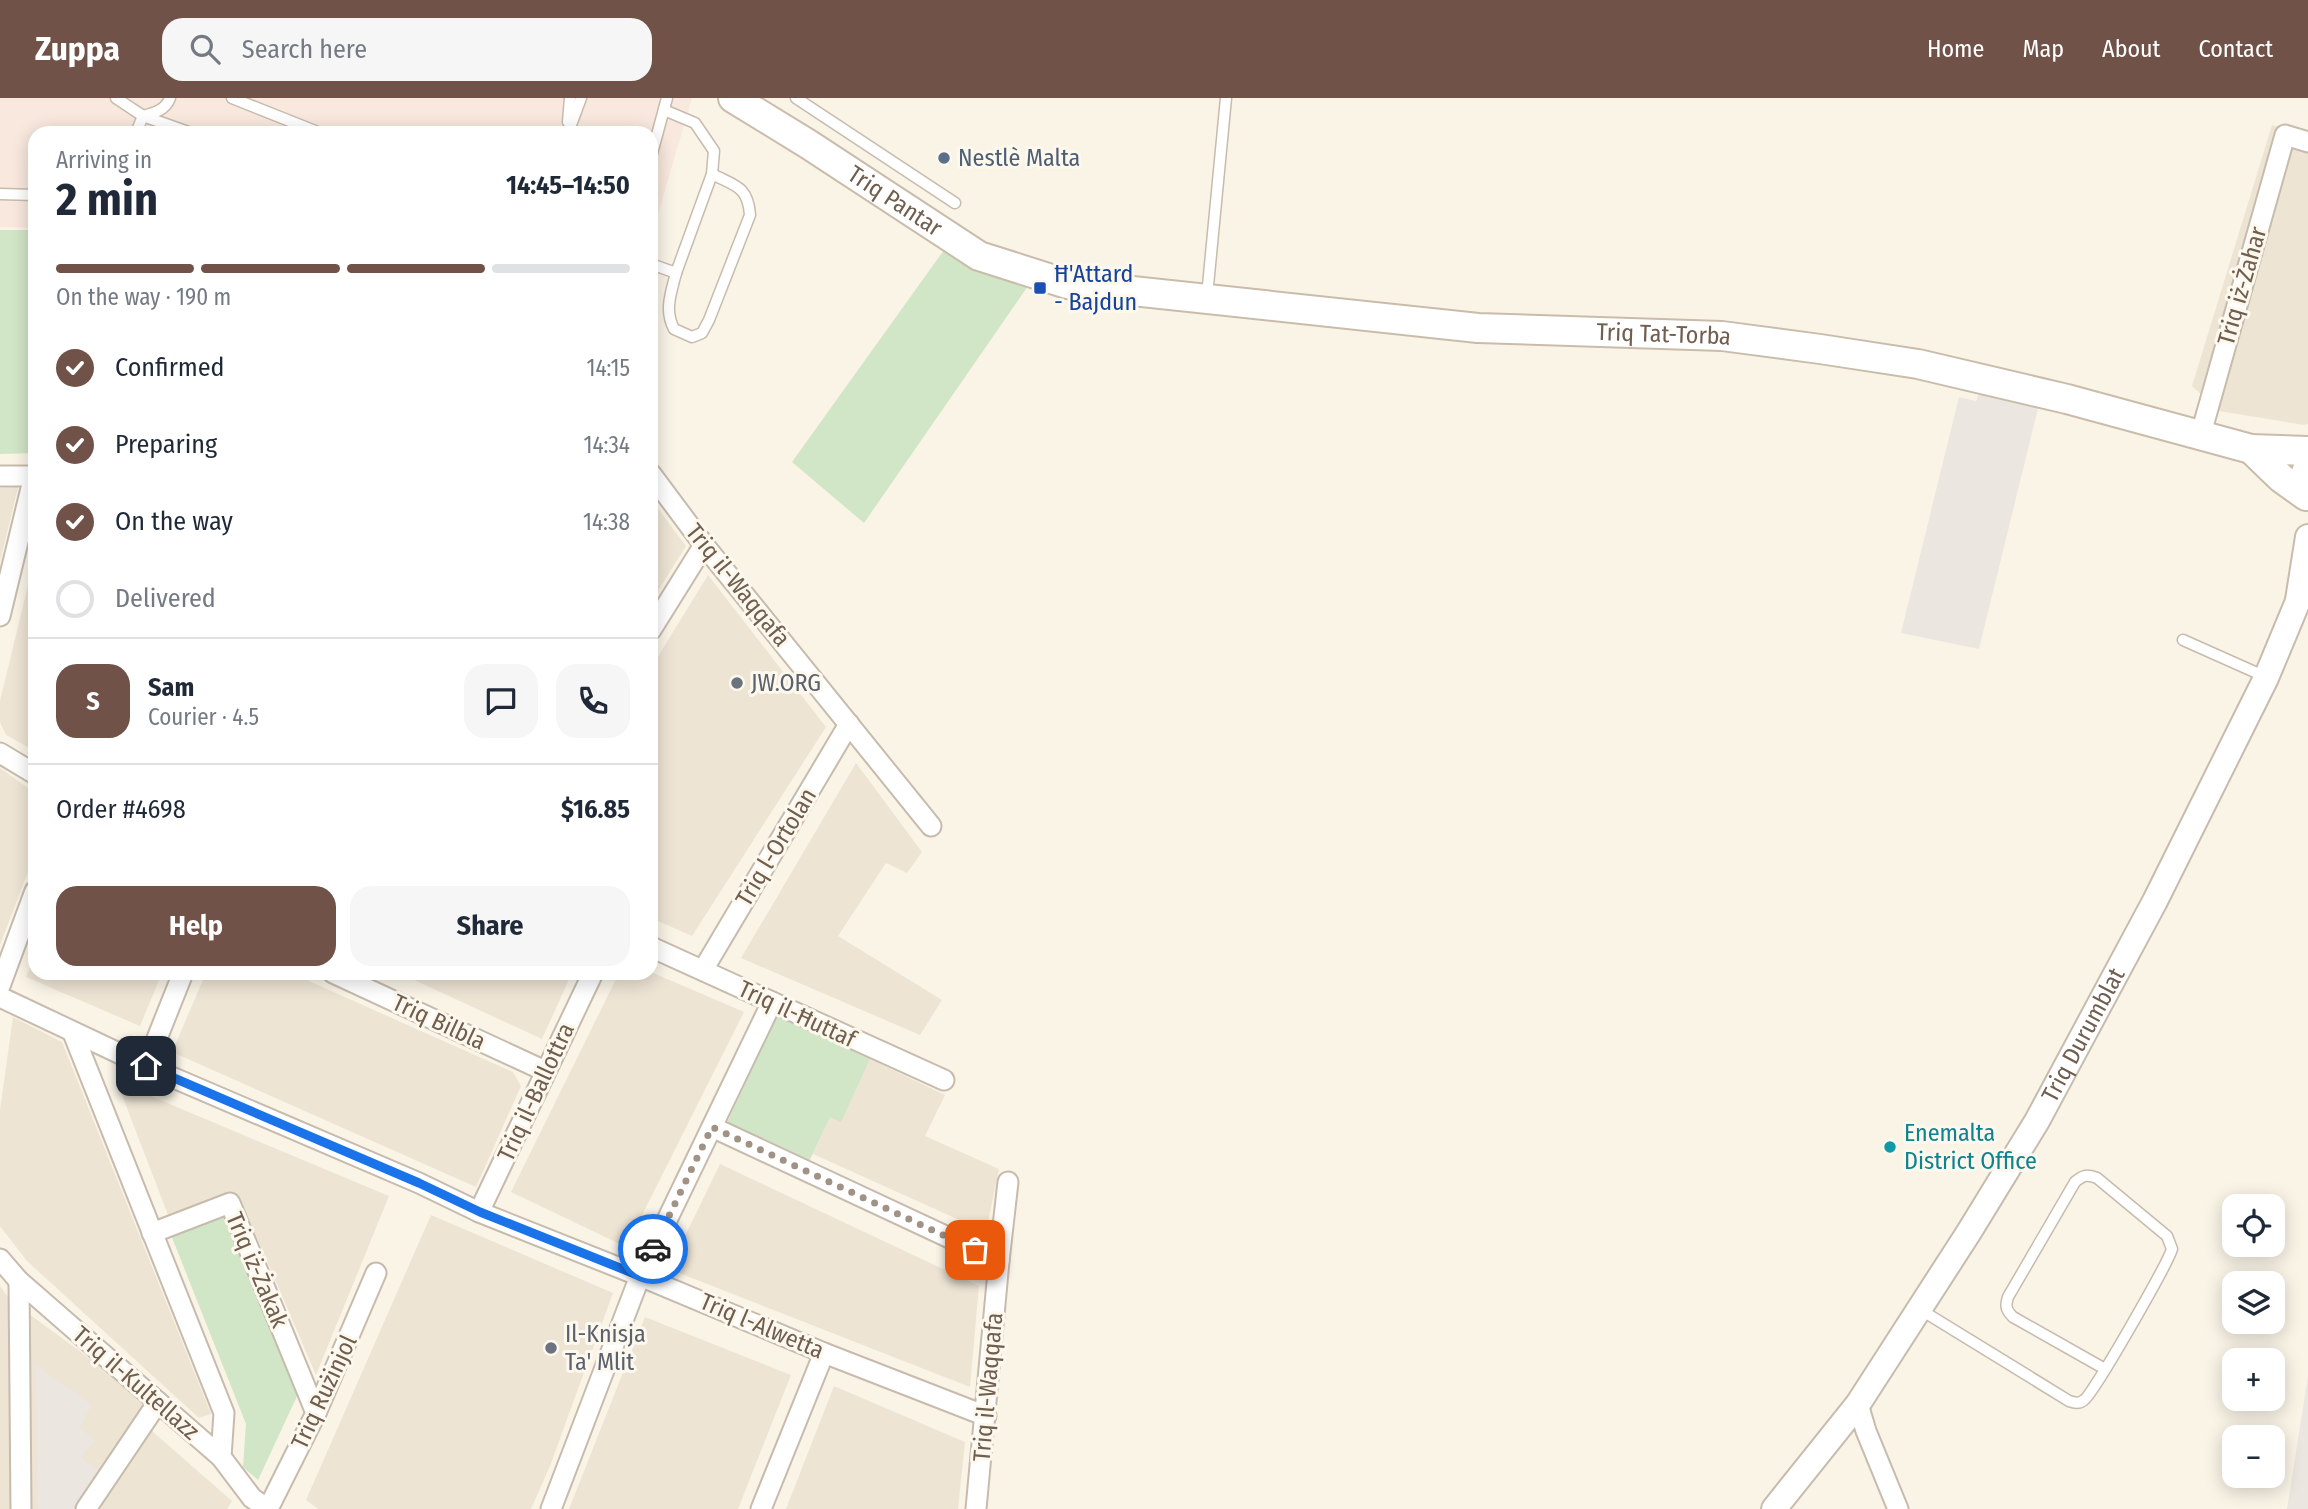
<!DOCTYPE html>
<meta charset="utf-8">
<style>
body{margin:0;font-family:"Fira Sans Condensed",sans-serif;background:#f6f6f7;color:#1f2937;height:100vh;display:flex;flex-direction:column;font-size:26px;white-space:nowrap}
*{box-sizing:border-box;margin:0}
p{font-size:23px;color:#747a83}
.icon{flex:none;width:38px;height:38px;fill:none;stroke:currentColor;stroke-width:2;stroke-linecap:round;stroke-linejoin:round}
.map{position:relative;flex:1;overflow:hidden}
.details{position:absolute;left:28px;top:28px;width:630px;height:854px;display:flex;flex-direction:column;background:#fff;border-radius:21px;box-shadow:0 4px 18px #0003}
.details>*{flex:none}
.buttons{position:absolute;left:2222px;top:1096px;display:grid;gap:14px}
.buttons a{display:grid;place-items:center;width:63px;height:63px;border-radius:14px;background:#fff;box-shadow:0 4px 18px #0003;font-size:35px}
.pin{position:absolute;display:grid;place-items:center;width:60px;height:60px;color:#fff;margin:-30px;border-radius:14px;box-shadow:0 4px 10px #0006}
.courier{position:absolute;display:grid;place-items:center;width:70px;height:70px;margin:-35px;border:5px solid #1a73e8;border-radius:50%;background:#fff;color:#222;box-shadow:0 2px 9px #0007}
.summary em{font-style:normal;font-weight:700}
.summary div{display:flex;flex-direction:column-reverse}
.summary{display:flex;align-items:center;justify-content:space-between;height:119px;padding:0 28px}
h1{font-size:46px;font-weight:700;line-height:52px}
.bar{display:grid;grid-template-columns:repeat(4,1fr);gap:10px 7px;align-content:center;height:84px;padding:0 28px}
.bar i{height:9px;border-radius:5px;background:#e0e1e3}
.bar .current{background:#705248}
.bar p{grid-column:span 4}
.line{display:flex;align-items:center;gap:18px;padding:0 28px;border-top:2px solid #e0e1e3}
.line div{flex:1}
.round{display:grid;place-items:center;flex:none;width:74px;height:74px;border-radius:21px;background:#f6f6f7}
ol{padding:0 28px;list-style:none}
li{display:flex;align-items:center;gap:21px;height:77px}
li p{margin-inline-start:auto}
li .icon{padding:7px;border-radius:50%;background:#705248;color:#fff;stroke-width:4}
li:last-child{color:#747a83}
li i{width:38px;height:38px;border:4px solid #e0e1e3;border-radius:50%}
.button{display:flex;gap:14px;margin-top:auto;padding:14px 28px}
.button a{flex:1;height:80px;border-radius:21px;background:#705248;color:#fff;font-size:28px;font-weight:700;line-height:80px;text-align:center}
.button a+a{background:#f6f6f7;color:#1f2937}
header{display:flex;align-items:center;gap:42px;box-sizing:border-box;height:98px;padding:0 35px;background:#705248;color:#fff}
header strong{font-size:33px}
nav{display:flex;gap:38px;margin-inline-start:auto;font-size:24px}
.search{width:490px;height:63px;background:#f6f6f7;display:flex;align-items:center;gap:18px;box-sizing:border-box;padding:0 24px;border-radius:21px;color:#747a83;font-size:26px}
.map>svg:first-child{display:block}
</style>
<header>
<strong>Zuppa</strong>
<div class="search"><svg class="icon" aria-label="search" viewBox="0 0 24 24"><circle cx="10" cy="10" r="6"/><path d="M15 15l6 6"/></svg>Search here</div>
<nav><a>Home</a><a>Map</a><a>About</a><a>Contact</a></nav>
</header>
<div class="map">
<svg width="2308" height="1411" viewBox="0 0 2308 1411">
<rect width="100%" height="100%" fill="#faf4e7"/>
<g fill="#ede4d4">
<polygon points="2272,27 2308,37 2308,326 2304,327 2219,313 2192,288"/>
<polygon points="18,389 0,464 0,390"/>
<polygon points="651,401 686,448 651,504"/>
<polygon points="35,458 35,653 6,637 0,624 0,603"/>
<polygon points="708,477 826,629 692,838 651,820 651,570"/>
<polygon points="856,665 922,754 907,775 886,765 838,838 942,902 920,937 741,860"/>
<polygon points="0,670 35,695 35,755 0,847"/>
<polygon points="35,857 35,875 162,875 140,928 26,879"/>
<polygon points="651,874 744,914 626,1149 511,1094 619,875"/>
<polygon points="206,875 291,875 513,974 521,988 476,1089 172,954"/>
<polygon points="399,875 572,875 542,941"/>
<polygon points="13,919 62,944 211,1316 199,1320 27,1163 0,1128 0,1012"/>
<polygon points="870,961 945,997 925,1038 999,1071 986,1134 813,1056 830,1018 841,1023"/>
<polygon points="117,984 389,1098 316,1277 240,1100 233,1095 168,1117"/>
<polygon points="720,1066 979,1188 970,1289 669,1171"/>
<polygon points="431,1117 613,1195 550,1368 531,1411 318,1411 306,1402"/>
<polygon points="0,1188 10,1202 141,1298 153,1334 232,1403 227,1411 0,1411"/>
<polygon points="645,1219 791,1277 738,1411 569,1411"/>
<polygon points="834,1288 965,1344 958,1411 786,1411"/>
</g>
<polygon fill="#f8e8dd" points="0,0 692,0 651,140 651,35 35,35 35,130 0,129"/>
<g fill="#ebe6e0">
<polygon points="1982,288 2041,298 1979,551 1901,535 1959,299 1976,303"/>
<polygon points="36,1267 92,1307 79,1330 96,1342 81,1359 106,1378 81,1411 38,1411"/>
<polygon points="2308,1278 2308,1411 2287,1411"/>
</g>
<g fill="#d1e5c7">
<polygon points="0,132 35,132 35,355 0,356"/>
<polygon points="944,152 994,177 1028,188 864,425 792,364"/>
<polygon points="777,917 870,961 841,1024 830,1019 808,1066 726,1027"/>
<polygon points="225,1116 298,1296 258,1382 243,1369 246,1326 171,1137"/>
</g>
<g fill="none" stroke-linecap="round" stroke-linejoin="round">
<defs>
<g id="service">
<polyline points="116,0 143,18 191,35"/>
<polyline points="232,0 320,35"/>
<polyline points="796,0 955,105"/>
<polyline points="568,24 570,0"/>
<path d="M136 35 143 18C154 15 166 12 170 0"/>
<polyline points="568,35 581,0"/>
<polyline points="651,59 667,0"/>
<polyline points="0,96 35,97"/>
<polyline points="651,166 676,175 712,76 714,53 695,25 664,12"/>
<path d="M676 175C671 195 664 212 674 231L692 239 702 235 709 222 750 117C748 88 735 88 712 76"/>
<polyline points="1207,198 1226,0"/>
<polyline points="2183,542 2266,579"/>
<path d="M1921 1212 2069 1303C2075 1305 2079 1306 2084 1302 2093 1297 2168 1165 2172 1151L2167 1138 2097 1080C2088 1076 2083 1077 2075 1084L2008 1199C2005 1208 2006 1212 2013 1219L2105 1271"/>
</g>
<g id="minor">
<polyline points="2200,339 2285,37 2308,44"/>
<polyline points="651,376 704,447 931,728"/>
<polyline points="0,378 35,378"/>
<polyline points="0,518 34,378"/>
<polyline points="651,532 704,447"/>
<polyline points="0,655 35,676"/>
<polyline points="651,849 944,982"/>
<polyline points="703,872 849,626"/>
<polyline points="333,875 545,973"/>
<polyline points="0,888 35,793"/>
<polyline points="0,899 146,968 419,1085 479,1114 640,1178 824,1255 986,1318"/>
<polyline points="73,935 224,1315 221,1359"/>
<polyline points="146,968 183,875"/>
<polyline points="712,1029 999,1163"/>
<polyline points="479,1114 593,875"/>
<polyline points="152,1135 230,1105 316,1315"/>
<polyline points="0,1161 19,1183 221,1359 252,1400 268,1411"/>
<polyline points="19,1183 21,1411"/>
<polyline points="1858,1306 1866,1333 1898,1411"/>
<polyline points="86,1411 158,1304"/>
<polyline points="268,1411 316,1315 376,1175"/>
<polyline points="551,1411 640,1178 772,904"/>
<polyline points="761,1411 824,1255"/>
<polyline points="976,1411 999,1163 1008,1084"/>
</g>
<g id="tertiary">
<path d="M2308 365C2301 377 2302 388 2308 400"/>
<polyline points="2298,502 2308,439"/>
<path id="s1" d="M1774 1411 1858 1306 1969 1134 2037 1023 2155 803 2266 580 2298 503 2308 487"/>
</g>
<g id="secondary">
<path id="s2" d="M733 0 808 46 979 158 1067 186 1478 230 1722 238 1820 251 1918 266 2067 301 2251 351 2308 353"/>
<polyline points="2251,351 2281,380 2306,398"/>
</g>
</defs>
<use href="#service" stroke="#c7bbad" stroke-width="13"/>
<use href="#minor" stroke="#c7bbad" stroke-width="23"/>
<use href="#tertiary" stroke="#c7bbad" stroke-width="28"/>
<use href="#secondary" stroke="#cabcab" stroke-width="32"/>
<use href="#service" stroke="#fff" stroke-width="10"/>
<use href="#minor" stroke="#fff" stroke-width="19"/>
<use href="#tertiary" stroke="#fff" stroke-width="24"/>
<use href="#secondary" stroke="#fff" stroke-width="28"/>
</g>
<g fill="none" stroke-linecap="round" stroke-linejoin="round">
<polyline stroke="#a09284" stroke-width="7" stroke-dasharray="0 12.6" points="653,1151 712,1029 975,1152"/>
<polyline stroke="#1a73e8" stroke-width="9" points="146,968 419,1085 480,1114 640,1178 653,1151"/>
</g>
<circle fill="#5c6f8a" stroke="#fdf8ed" stroke-width="2.5" cx="944" cy="60" r="7"/>
<rect fill="#1a4fb4" stroke="#fdf8ed" stroke-width="2.5" x="1033" y="183" width="14" height="14" rx="3.5"/>
<g fill="#6b7280" stroke="#fdf8ed" stroke-width="2.5">
<circle cx="737" cy="585" r="7"/>
<circle cx="551" cy="1250" r="7"/>
</g>
<circle fill="#0f9aa8" stroke="#fdf8ed" stroke-width="2.5" cx="1890" cy="1049" r="7"/>
<g text-anchor="middle" stroke-width="6" stroke-linejoin="round" paint-order="stroke">
<g font-size="24" fill="#4e5e75" stroke="#fdf8ed" text-anchor="start">
<text x="958" y="68">Nestlè Malta</text>
</g>
<g font-size="24" fill="#705e4f" stroke="#fdf8ed">
<text dy="8" stroke="none"><textPath href="#s2" startOffset="192">Triq Pantar</textPath></text>
<text transform="translate(2242 188) rotate(-74)" y="8">Triq iż-Żahar</text>
<text dy="8" stroke="none"><textPath href="#s2" startOffset="984">Triq Tat-Torba</textPath></text>
<text transform="translate(738 487) rotate(51)" y="8">Triq il-Waqqafa</text>
<text transform="translate(776 749) rotate(-59)" y="8">Triq l-Ortolan</text>
<text transform="translate(797 916) rotate(25)" y="8">Triq il-Ħuttaf</text>
<text transform="translate(439 924) rotate(25)" y="8">Triq Bilbla</text>
<text dy="8" stroke="none"><textPath href="#s1" startOffset="567">Triq Durumblat</textPath></text>
<text transform="translate(536 994) rotate(-65)" y="8">Triq il-Ballottra</text>
<text transform="translate(257 1172) rotate(67)" y="8">Triq iż-Żakak</text>
<text transform="translate(762 1228) rotate(23)" y="8">Triq l-Alwetta</text>
<text transform="translate(136 1285) rotate(41)" y="8">Triq il-Kultellazz</text>
<text transform="translate(988 1289) rotate(-85)" y="8">Triq il-Waqqafa</text>
<text transform="translate(324 1294) rotate(-65)" y="8">Triq Rużinjol</text>
</g>
<g font-size="24" fill="#164399" stroke="#fdf8ed" text-anchor="start">
<text x="1054" y="184">Ħ'Attard<tspan x="1054" dy="28">- Bajdun</tspan></text>
</g>
<g font-size="24" fill="#5b616d" stroke="#fdf8ed" text-anchor="start">
<text x="751" y="593">JW.ORG</text>
<text x="565" y="1244">Il-Knisja<tspan x="565" dy="28">Ta' Mlit</tspan></text>
</g>
<g font-size="24" fill="#0d838f" stroke="#fdf8ed" text-anchor="start">
<text x="1904" y="1043">Enemalta<tspan x="1904" dy="28">District Office</tspan></text>
</g>
</g>
</svg>
<div class="buttons">
<a><svg class="icon" aria-label="locate" viewBox="0 0 24 24"><circle cx="12" cy="12" r="6"/><path d="M12 2v4M12 18v4M2 12h4M18 12h4"/></svg></a>
<a><svg class="icon" aria-label="layers" viewBox="0 0 24 24"><path d="M12 4l9 5-9 5-9-5zM3 14l9 5 9-5"/></svg></a>
<a>+</a>
<a>−</a>
</div>
<div class="pin" style="left:975px;top:1152px;background:#ea580c"><svg class="icon" aria-label="bag" viewBox="0 0 24 24"><path d="M5 8h14l-1 12H6zM9 8a3 3 0 0 1 6 0"/></svg></div>
<div class="pin" style="left:146px;top:968px;background:#1f2937"><svg class="icon" aria-label="home" viewBox="0 0 24 24"><path d="M3 11l9-7 9 7M6 9v11h12V9"/></svg></div>
<div class="courier" style="left:653px;top:1151px"><svg class="icon" aria-label="car" viewBox="0 0 24 24"><path d="M5 17H2v-5l4-1 3-4h7l3 4 3 1v5h-3M9 17h6M6 11h13"/><circle cx="7" cy="17" r="2"/><circle cx="17" cy="17" r="2"/></svg></div>
<section class="details">
<div class="summary"><div><h1>2 min</h1><p>Arriving in</p></div><em>14:45–14:50</em></div>
<div class="bar"><i class="current"></i><i class="current"></i><i class="current"></i><i></i><p>On the way · 190 m</p></div>
<ol>
<li><svg class="icon" aria-label="check" viewBox="0 0 24 24"><path d="M5 12l5 5 9-10"/></svg>Confirmed<p>14:15</p></li>
<li><svg class="icon" aria-label="check" viewBox="0 0 24 24"><path d="M5 12l5 5 9-10"/></svg>Preparing<p>14:34</p></li>
<li><svg class="icon" aria-label="check" viewBox="0 0 24 24"><path d="M5 12l5 5 9-10"/></svg>On the way<p>14:38</p></li>
<li><i></i>Delivered</li>
</ol>
<div class="line" style="height:126px"><b class="round" style="background:#705248;color:#fff">S</b><div><b>Sam</b><p>Courier · 4.5</p></div><a class="round"><svg class="icon" aria-label="chat" viewBox="0 0 24 24"><path d="M4 5h16v11H9l-5 4z"/></svg></a><a class="round"><svg class="icon" aria-label="phone" viewBox="0 0 24 24"><path d="M5 4h4l2 5-3 2q2 4 5 5l2-3 5 2v4C11 20 4 13 5 4z"/></svg></a></div>
<div class="line" style="height:91px"><div>Order #4698</div><b>$16.85</b></div>
<div class="button"><a>Help</a><a>Share</a></div>
</section>
</div>
